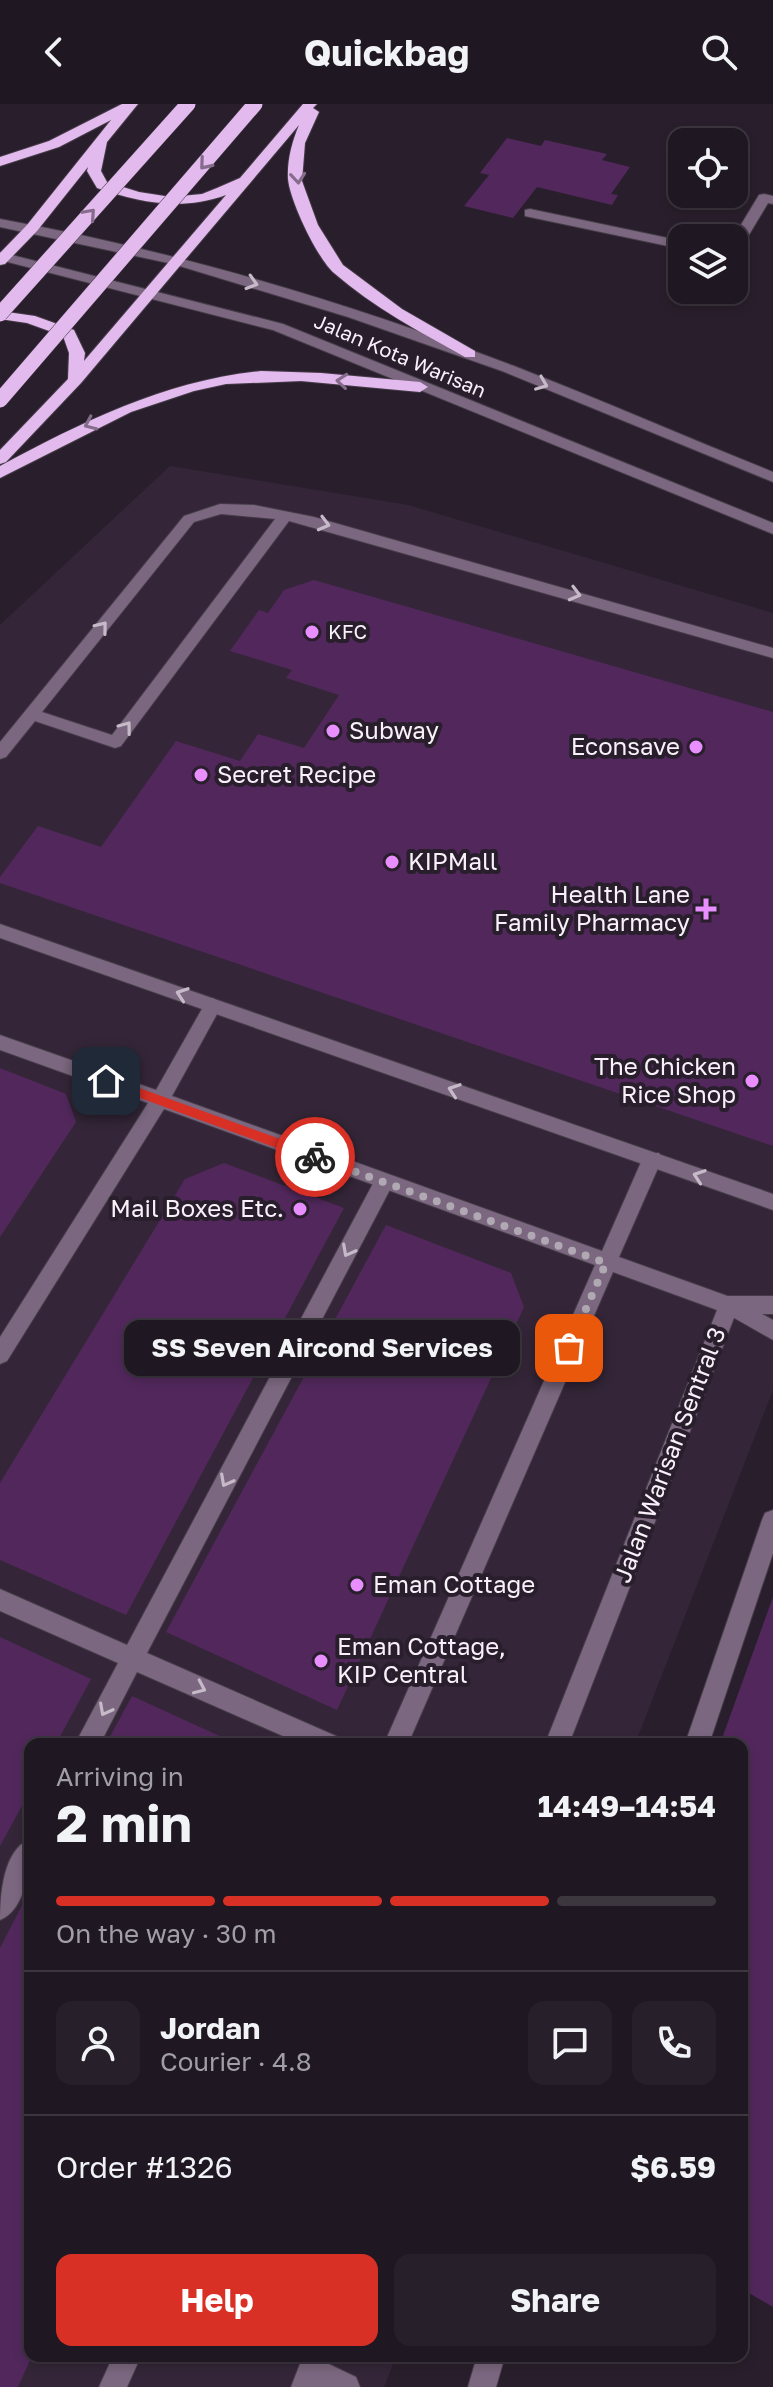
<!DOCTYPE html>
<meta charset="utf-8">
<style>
body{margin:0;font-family:"Golos Text",sans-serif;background:#27202a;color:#f1f3f6;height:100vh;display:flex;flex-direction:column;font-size:30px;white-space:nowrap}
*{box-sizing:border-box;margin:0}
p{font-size:26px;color:#a19fa5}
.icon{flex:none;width:44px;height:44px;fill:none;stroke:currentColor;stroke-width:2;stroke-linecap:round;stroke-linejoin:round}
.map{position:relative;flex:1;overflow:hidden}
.sheet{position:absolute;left:24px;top:1634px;width:724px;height:624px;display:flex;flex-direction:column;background:#1f1721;border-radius:16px;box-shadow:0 4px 12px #0003,0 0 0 2px #3c363f}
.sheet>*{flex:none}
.fabs{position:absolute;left:668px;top:24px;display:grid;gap:16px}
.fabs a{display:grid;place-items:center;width:80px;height:80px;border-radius:16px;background:#1f1721;box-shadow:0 4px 12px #0003,0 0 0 2px #3c363f;font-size:40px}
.pin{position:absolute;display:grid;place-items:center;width:68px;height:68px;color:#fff;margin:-34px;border-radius:16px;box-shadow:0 4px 12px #0006}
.courier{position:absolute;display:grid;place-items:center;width:80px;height:80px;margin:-40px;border:6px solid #d93025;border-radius:50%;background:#fff;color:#222;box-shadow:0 2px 10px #0007}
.bubble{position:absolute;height:56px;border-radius:16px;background:#1f1721;box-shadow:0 4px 12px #0003,0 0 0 2px #3c363f;font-size:26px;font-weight:700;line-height:56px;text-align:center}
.headline em{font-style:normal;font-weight:700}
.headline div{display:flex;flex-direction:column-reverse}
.headline{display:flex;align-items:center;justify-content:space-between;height:136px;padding:0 32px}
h1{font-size:52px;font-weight:700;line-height:60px}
.bar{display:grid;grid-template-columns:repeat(4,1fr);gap:12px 8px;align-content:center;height:96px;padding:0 32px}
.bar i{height:10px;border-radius:6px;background:#3c363f}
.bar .selected{background:#d93025}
.bar p{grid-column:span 4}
.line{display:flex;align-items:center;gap:20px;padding:0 32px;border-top:2px solid #3c363f}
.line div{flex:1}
.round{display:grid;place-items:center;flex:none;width:84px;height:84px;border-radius:16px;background:#27202a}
.cta{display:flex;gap:16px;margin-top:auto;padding:16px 32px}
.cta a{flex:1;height:92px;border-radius:16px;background:#d93025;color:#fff;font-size:32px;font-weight:700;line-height:92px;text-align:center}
.cta a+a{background:#27202a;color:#f1f3f6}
header{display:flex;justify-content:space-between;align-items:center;height:104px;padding:0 32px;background:#1f1721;font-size:36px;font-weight:700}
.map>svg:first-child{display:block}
</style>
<header><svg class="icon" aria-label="back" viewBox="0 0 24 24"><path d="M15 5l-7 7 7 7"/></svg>Quickbag<svg class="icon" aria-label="search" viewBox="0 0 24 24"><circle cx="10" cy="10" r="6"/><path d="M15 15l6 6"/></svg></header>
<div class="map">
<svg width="773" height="2283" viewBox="0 0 773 2283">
<rect width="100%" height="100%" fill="#291f2c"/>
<polygon fill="#342638" points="170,362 408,401 773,509 773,1286 635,1640 30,1640 30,2252 396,2252 384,2283 0,2283 0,521"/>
<g fill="#52285c">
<polygon points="507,34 541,42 545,36 607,50 602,56 630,63 611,90 618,91 612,101 537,83 513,114 464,102 489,71 480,69"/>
<polygon points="314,476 773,608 773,1042 0,779 0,773 38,722 101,743 176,637 240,657 258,630 304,644 339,591 286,574 292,566 230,547 259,506 268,509 284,486"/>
<polygon points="0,964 66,990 76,1018 0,1133"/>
<polygon points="224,1059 344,1104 126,1511 0,1456 0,1379 185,1075"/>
<polygon points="386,1121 511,1169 524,1203 337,1606 166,1528"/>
<polygon points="773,1493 773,2203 742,2185 742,1640 720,1640"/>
<polygon points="0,1533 91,1575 56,1640 30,1640 30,1687 0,1742"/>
<polygon points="132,1592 237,1640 106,1640"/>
<polygon points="30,1786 32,2252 18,2283 0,2283 0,1844"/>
</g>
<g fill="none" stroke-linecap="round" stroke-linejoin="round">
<defs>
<g id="service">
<polygon points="764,90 773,92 773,100 768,99 741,144 734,148 733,134 759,91"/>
<polygon points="530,105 682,137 682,145 525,112 525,106"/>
<path d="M220 400 254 401 314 413 773 544V554L289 417 121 642 115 644 35 617 6 653 0 655V638L184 412ZM221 410 275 415 112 631 42 608 194 418Z"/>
<polygon points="0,820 773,1090 773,1106 0,834"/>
<polygon points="384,1070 391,1072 394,1078 147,1549 336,1632 340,1640 301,1640 137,1568 100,1640 75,1640 118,1559 0,1507 0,1485 127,1541 377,1072"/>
<polygon points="729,1192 773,1192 773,1210 762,1210 773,1216 773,1236 722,1207 719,1201 722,1195"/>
<polygon points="773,1406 773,1449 709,1640 685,1640 762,1416 765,1409"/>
<path d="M30 1735C30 1760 27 1805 0 1816 0 1791 3 1746 30 1735Z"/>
<polygon points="312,2252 356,2273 360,2283 316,2283 302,2276 298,2266 302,2256"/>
<polygon points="477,2252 505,2252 496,2283 468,2283"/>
</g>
<g id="minor">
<polygon points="213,894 222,901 172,992 602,1147 645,1049 659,1049 662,1055 619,1153 736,1195 739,1201 569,1640 545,1640 717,1206 613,1168 408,1640 384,1640 595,1161 164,1005 7,1257 0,1260 0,1233 148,999 0,946 0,931 156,986 207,896"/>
<polygon points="113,2252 141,2252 127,2283 99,2283"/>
<polygon points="303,2252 331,2252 319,2283 291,2283"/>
</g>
<g id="tertiary">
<path d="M0 115C176 147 347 198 514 262 601 296 686 333 773 368V378L502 267 348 213 173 160 0 123Z"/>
<polygon points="0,148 283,220 773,419 773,430 273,226 0,156"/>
</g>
<g id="trunk">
<path d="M122 0H138L107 38 101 67 107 78 139 88 171 93 202 90 217 84 240 74 303 0H317L313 4 319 8 305 39 302 77 318 121 343 161 402 205 475 247V253H465C420 228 373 203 334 169 317 154 290 97 288 75 287 56 292 38 299 21L81 279 6 358 0 360V346L68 275 69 249 63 232 27 219 0 215V207L35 212 74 226 85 249 84 257 226 91C181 107 141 99 97 84L87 67 88 63 37 127 5 160 0 161V149L27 121 111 16 59 43 0 62V53L49 37Z"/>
<path d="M261 267 321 269 420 278 428 283 420 288 301 277 226 280 194 287 131 308 0 374V362C84 317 165 277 261 267Z"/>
</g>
</defs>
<use href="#service" stroke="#463c49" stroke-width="2"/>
<use href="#minor" stroke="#463c49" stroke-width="2"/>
<use href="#tertiary" stroke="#463c49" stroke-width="2"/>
<use href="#trunk" stroke="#463c49" stroke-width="2"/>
<use href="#service" fill="#7b677f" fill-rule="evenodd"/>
<use href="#minor" fill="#7b677f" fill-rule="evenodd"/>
<use href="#tertiary" fill="#7b677f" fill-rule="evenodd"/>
<use href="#trunk" fill="#e3baed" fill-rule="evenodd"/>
<defs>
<g id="trunk-bridge">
<polyline points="0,210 188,0"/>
<polyline points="0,296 255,0"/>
</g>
</defs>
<use href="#trunk-bridge" stroke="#463c49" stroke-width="16" stroke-linecap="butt"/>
<use href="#trunk-bridge" stroke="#e3baed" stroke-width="15"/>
</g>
<defs><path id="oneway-chevron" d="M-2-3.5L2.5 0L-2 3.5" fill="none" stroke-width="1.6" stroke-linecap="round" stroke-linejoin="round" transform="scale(2)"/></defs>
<g stroke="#866c8c">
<use href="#oneway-chevron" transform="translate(205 60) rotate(130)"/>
<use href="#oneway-chevron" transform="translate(298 74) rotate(85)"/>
<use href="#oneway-chevron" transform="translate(90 110) rotate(-48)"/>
<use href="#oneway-chevron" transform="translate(342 277) rotate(-175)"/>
<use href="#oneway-chevron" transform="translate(90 320) rotate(156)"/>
</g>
<g stroke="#c6bac9">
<use href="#oneway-chevron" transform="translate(252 179) rotate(17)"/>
<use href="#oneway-chevron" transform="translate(542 280) rotate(22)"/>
<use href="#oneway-chevron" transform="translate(324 420) rotate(15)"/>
<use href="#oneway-chevron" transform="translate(575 490) rotate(15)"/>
<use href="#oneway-chevron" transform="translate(102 523) rotate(-51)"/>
<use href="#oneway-chevron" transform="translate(126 623) rotate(-53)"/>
<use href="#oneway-chevron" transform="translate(182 890) rotate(-161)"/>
<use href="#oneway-chevron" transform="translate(454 986) rotate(-161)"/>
<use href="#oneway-chevron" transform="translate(699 1072) rotate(-161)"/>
<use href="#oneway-chevron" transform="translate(348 1147) rotate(118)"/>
<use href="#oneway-chevron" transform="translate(226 1377) rotate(118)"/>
<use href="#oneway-chevron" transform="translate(200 1584) rotate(24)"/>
<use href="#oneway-chevron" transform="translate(105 1606) rotate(118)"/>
</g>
<polygon fill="#d93025" points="106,972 319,1049 321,1053 315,1058 102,980 100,977"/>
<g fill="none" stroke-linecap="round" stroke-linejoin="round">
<polyline stroke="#b0a8b2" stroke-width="8" stroke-dasharray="0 14.4" points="315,1053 606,1159 569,1244"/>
</g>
<g fill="#e88eff" stroke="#291f2c" stroke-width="3">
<circle cx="312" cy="528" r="8"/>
<circle cx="333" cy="627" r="8"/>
<circle cx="696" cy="643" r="8"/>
<circle cx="201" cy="671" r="8"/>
<circle cx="392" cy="758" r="8"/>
<path d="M702 793h8v8h8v8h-8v8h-8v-8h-8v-8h8z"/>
<circle cx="752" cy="977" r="8"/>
<circle cx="300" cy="1105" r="8"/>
<circle cx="357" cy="1481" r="8"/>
<circle cx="321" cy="1557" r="8"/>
</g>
<g text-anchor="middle" stroke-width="8" stroke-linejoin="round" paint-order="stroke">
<g font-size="20" fill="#f8f1fa" stroke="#291f2c">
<text transform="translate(400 252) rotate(23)" y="7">Jalan Kota Warisan</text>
</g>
<g font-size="20" fill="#f8f1fa" stroke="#291f2c" text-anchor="start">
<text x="328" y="535">KFC</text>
</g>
<g font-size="24" fill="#f8f1fa" stroke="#291f2c" text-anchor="start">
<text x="349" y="635">Subway</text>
<text x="680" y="651" text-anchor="end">Econsave</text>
<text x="217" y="679">Secret Recipe</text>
<text x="408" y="766">KIPMall</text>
<text x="690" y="799" text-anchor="end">Health Lane<tspan x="690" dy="28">Family Pharmacy</tspan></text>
<text x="736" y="971" text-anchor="end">The Chicken<tspan x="736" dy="28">Rice Shop</tspan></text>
<text x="284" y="1113" text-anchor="end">Mail Boxes Etc.</text>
<text x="373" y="1489">Eman Cottage</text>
<text x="337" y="1551">Eman Cottage,<tspan x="337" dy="28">KIP Central</tspan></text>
</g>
<g font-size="24" fill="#f8f1fa" stroke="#291f2c">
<text transform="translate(670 1351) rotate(-69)" y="8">Jalan Warisan Sentral 3</text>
</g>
</g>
</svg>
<div class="fabs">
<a><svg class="icon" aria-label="locate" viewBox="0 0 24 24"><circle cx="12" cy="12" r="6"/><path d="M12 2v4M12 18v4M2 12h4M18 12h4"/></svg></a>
<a><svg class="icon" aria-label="layers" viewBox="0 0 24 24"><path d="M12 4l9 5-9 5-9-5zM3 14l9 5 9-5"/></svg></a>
</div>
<div class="pin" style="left:569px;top:1244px;background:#ea580c"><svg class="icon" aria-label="bag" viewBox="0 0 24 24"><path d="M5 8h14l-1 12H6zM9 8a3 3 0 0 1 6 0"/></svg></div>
<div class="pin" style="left:106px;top:977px;background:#1f2937"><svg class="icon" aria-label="home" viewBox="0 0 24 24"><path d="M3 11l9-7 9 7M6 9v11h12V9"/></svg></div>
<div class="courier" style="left:315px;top:1053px"><svg class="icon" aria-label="bike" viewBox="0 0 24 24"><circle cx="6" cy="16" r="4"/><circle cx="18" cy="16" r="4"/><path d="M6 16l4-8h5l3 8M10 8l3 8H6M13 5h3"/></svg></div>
<div class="bubble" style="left:124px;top:1216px;width:396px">SS Seven Aircond Services</div>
<section class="sheet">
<div class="headline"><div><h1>2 min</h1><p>Arriving in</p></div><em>14:49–14:54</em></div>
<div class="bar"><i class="selected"></i><i class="selected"></i><i class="selected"></i><i></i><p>On the way · 30 m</p></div>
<div class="line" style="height:144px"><a class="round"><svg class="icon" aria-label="person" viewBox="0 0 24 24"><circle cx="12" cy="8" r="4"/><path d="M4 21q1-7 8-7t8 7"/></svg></a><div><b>Jordan</b><p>Courier · 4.8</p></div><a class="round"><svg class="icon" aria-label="chat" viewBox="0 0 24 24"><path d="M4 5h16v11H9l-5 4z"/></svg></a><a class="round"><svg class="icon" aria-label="phone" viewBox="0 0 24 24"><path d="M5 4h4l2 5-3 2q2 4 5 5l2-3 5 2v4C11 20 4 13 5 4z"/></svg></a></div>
<div class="line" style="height:104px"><div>Order #1326</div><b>$6.59</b></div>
<div class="cta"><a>Help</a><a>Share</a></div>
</section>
</div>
